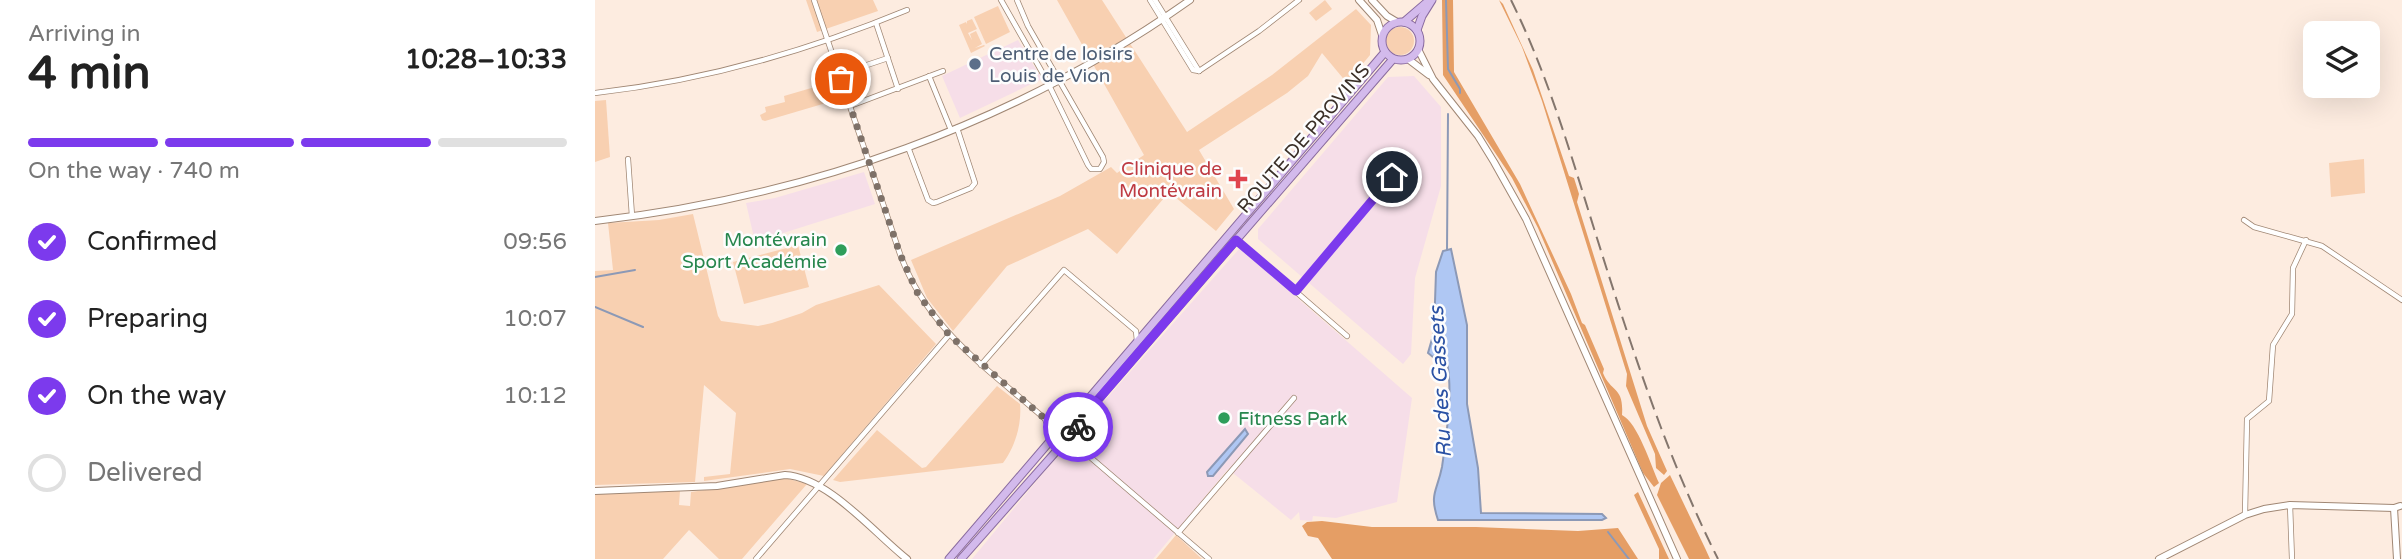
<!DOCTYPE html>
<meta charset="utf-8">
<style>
body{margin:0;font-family:"Varela Round",sans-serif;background:#f2f2f2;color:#222;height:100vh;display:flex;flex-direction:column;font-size:26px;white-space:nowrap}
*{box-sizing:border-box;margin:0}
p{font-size:23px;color:#767676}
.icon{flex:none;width:38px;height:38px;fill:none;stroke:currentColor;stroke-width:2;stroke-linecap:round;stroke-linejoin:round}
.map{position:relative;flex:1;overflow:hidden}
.side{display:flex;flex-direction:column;background:#fff;width:595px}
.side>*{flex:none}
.buttons{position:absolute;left:1708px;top:21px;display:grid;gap:14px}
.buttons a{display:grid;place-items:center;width:77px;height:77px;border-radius:10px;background:#fff;box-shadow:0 7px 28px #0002;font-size:35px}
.pin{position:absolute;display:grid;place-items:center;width:60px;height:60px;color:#fff;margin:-30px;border:4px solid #fff;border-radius:50%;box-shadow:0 2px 7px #0007}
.courier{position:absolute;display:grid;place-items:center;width:70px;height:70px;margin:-35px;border:5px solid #7c3aed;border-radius:50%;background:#fff;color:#222;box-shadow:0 2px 9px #0007}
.overview em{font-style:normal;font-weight:800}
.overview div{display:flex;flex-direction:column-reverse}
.overview{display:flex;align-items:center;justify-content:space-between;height:119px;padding:0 28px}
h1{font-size:46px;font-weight:800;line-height:52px}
.bar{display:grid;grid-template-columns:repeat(4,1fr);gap:10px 7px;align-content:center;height:84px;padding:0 28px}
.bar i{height:9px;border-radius:5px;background:#e0e0e0}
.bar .active{background:#7c3aed}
.bar p{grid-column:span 4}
ol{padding:0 28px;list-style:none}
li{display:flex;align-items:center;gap:21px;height:77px}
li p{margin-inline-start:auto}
li .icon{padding:7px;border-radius:50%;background:#7c3aed;color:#fff;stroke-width:4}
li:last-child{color:#767676}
li i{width:38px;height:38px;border:4px solid #e0e0e0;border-radius:50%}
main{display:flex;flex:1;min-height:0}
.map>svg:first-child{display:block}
</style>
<main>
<section class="side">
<div class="overview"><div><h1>4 min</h1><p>Arriving in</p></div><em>10:28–10:33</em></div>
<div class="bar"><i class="active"></i><i class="active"></i><i class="active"></i><i></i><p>On the way · 740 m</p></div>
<ol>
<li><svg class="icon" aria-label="check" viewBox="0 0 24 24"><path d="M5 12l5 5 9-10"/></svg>Confirmed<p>09:56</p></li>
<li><svg class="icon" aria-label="check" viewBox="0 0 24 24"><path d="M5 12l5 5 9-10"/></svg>Preparing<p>10:07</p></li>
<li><svg class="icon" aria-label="check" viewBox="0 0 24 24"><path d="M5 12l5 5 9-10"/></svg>On the way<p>10:12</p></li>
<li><i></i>Delivered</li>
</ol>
</section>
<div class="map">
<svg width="1807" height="559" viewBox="0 0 1807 559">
<rect width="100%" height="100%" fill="#fdece0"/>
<g fill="#f6dee8">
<polygon points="423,40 447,79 365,118 347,76"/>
<polygon points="819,76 846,107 846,186 820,278 816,354 808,364 663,239 663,229 793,77"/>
<polygon points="269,172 280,204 160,242 151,203 180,198"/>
<polygon points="645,248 817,398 802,502 741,518 718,516 717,521 705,520 704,512 696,520 633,469 558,559 377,559 488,425"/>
</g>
<g fill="#f8d0b1">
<polygon points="211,0 278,0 283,11 222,32"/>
<polygon points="462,0 507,0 592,132 677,75 761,9 776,25 775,55 752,83 727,53 713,76 692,93 604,150 639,209 621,231 574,192 522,254 493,229 412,266 358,331 332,298 316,260 465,196 516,167 522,173 549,155"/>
<polygon points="730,0 737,9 721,21 714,13"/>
<polygon points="403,6 415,32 391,44 379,17"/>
<polygon points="377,19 382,29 373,33 377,40 375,34 381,31 387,44 380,48 389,45 390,46 376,53 364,25 371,22 372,24 372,21"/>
<circle cx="805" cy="41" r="14"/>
<polygon points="230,84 234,98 231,103 170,121 167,120 165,115 171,112 170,107 190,102 189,96"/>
<polygon points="11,100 15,157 0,162 0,101"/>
<polygon points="1769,159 1770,193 1736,197 1734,163"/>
<polygon points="98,214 123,316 126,321 163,326 177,323 207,313 221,305 284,285 341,344 229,476 195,469 109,481 109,477 135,474 141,413 109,385 100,482 0,485 0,271 18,270 13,223 64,220"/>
<polygon points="203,245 214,287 149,304 138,262"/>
<path d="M402 386 425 404C427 424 420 447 408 463L245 482 238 480 282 430 327 468 331 467Z"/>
<circle cx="468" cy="434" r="10"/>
<polygon points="190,478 212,484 147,559 124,559 94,530 68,559 0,559 0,493 85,491 84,505 95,506 96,492"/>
<polygon points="581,535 607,559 561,559"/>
</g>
<g fill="#e59e65">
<path d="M847 0H858L859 72 925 184 976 294 987 323 990 325 1009 369 1008 373C1016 393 1029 386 1027 415 1043 423 1056 466 1064 483L1059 487 1048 473 943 228 917 178 848 75Z"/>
<polygon points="904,0 908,4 938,70 974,176 979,178 984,194 982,202 1052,426 1072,471 1069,475 1061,468 1060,454 1031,386 1032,374 947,101 927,47"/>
<polygon points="1075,475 1110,548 1115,559 1094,559 1062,495 1066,483"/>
<polygon points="1043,492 1074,559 1064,559 1064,549 1039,495"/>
<polygon points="727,521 777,527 881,527 983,531 1023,528 1043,559 737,559 723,538 713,536 707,526 712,522"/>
</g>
<g fill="#afc7f3" stroke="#8c99b6" stroke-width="2">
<path d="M856 249 872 325V404L883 468 886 513 1007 514 1011 518 1007 520H843C834 493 842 492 847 467 851 438 861 377 848 351L838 357 833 353 839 332 841 272 848 251Z"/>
<polygon points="650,429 653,434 618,476 613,476 612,472"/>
</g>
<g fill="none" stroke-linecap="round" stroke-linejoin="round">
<g stroke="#8c99b6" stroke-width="2">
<polyline points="851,0 853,69 865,89 865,93"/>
<polyline points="852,250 853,114"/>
<polyline points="0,277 40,270"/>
<polyline points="0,307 48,327"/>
<polyline points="1013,532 1034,559"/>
</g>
<defs>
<g id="street">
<path d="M219 0 305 254C333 330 391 367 449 418L462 421"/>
<polyline points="406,0 451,79 493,165 496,169 505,169 509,162 508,157 433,26 422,0"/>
<polyline points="555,0 598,70 604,71"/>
<polyline points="560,0 604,71"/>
<polyline points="281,23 303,89"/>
<polyline points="272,65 293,58"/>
<polyline points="604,71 664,31 704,0"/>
<polyline points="334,76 356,130"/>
<path d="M0 93C107 81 213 51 312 10"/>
<polyline points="255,106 348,71"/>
<polyline points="313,147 333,200 338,203 342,202 376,188 380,183 362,128"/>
<polyline points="33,159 37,216"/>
<polyline points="1649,220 1659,227 1727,246 1807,300"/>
<polyline points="640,239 752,336"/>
<polyline points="701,291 797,177"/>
<polyline points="386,365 469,270 541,331 542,341"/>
<polyline points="450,419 455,432"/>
<polyline points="480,440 488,451 614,559"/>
<polyline points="472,446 487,451"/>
<polyline points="1695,505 1697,559"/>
<polyline points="1650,515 1652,419 1674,401 1678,345 1697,314 1698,268 1711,240"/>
<polyline points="583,533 699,398"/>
<polyline points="161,559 354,335"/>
</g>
<g id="secondary">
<polyline points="764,0 782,20 787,35"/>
<polyline points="777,0 792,16 802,22"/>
<polyline points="823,49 838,79 883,136 899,162 931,219 1082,559"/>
<polyline points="813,59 834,75"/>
<path d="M0 221C212 197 420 124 595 0"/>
<path d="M0 491 122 486 190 475C233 477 279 533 312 559"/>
<polyline points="1799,508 1802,559"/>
<polyline points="1564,559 1650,515 1669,509 1695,505 1799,508 1805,506"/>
</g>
<g id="primary">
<circle cx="806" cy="41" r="19"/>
<polyline points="809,22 831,3"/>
<polyline points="822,30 827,16 837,0"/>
<circle cx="468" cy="434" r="13"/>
<polyline points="471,421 478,417 790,52"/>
<polyline points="481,431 488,417 798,59"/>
<polyline points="354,559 456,440"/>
<polyline points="366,559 465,447"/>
</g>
</defs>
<use href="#street" stroke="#a08774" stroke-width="6"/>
<use href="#secondary" stroke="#a08774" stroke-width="8"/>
<use href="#primary" stroke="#8a6b9f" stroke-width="9"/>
<use href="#street" stroke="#fff" stroke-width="4.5"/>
<use href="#secondary" stroke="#fff" stroke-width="6"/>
<use href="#primary" stroke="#d3baec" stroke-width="7"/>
<path stroke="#84766d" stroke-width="2" stroke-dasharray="14 7" stroke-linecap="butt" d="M916 0C953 75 976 155 1001 235 1036 346 1071 455 1123 559"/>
</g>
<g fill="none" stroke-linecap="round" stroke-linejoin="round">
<polyline stroke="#7e7168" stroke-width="7" stroke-dasharray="0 12.6" points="246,79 305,254 323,294 354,335 449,418 455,432 462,421 474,422 481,431 483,427"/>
<polyline stroke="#7c3aed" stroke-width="9" points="483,427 488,417 641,240 701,291 797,177"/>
</g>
<circle fill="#5c6f8a" stroke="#fdfdfd" stroke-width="2.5" cx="380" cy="64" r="7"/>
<path fill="#e0444e" stroke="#fdfdfd" stroke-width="2.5" d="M639.5 168.5h7v7h7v7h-7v7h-7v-7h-7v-7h7z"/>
<g fill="#2e9e5b" stroke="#fdfdfd" stroke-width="2.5">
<circle cx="246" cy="250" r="7"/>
<circle cx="629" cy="418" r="7"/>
</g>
<g text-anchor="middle" stroke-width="5" stroke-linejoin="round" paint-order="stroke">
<g font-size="19" fill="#4e5e75" stroke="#fdfdfd" text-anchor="start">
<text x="394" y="60">Centre de loisirs<tspan x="394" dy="22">Louis de Vion</tspan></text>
</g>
<g font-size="19" fill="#3a2f27" stroke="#fdfdfd">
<text transform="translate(708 138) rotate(-49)" y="7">ROUTE DE PROVINS</text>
</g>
<g font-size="19" fill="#be3a42" stroke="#fdfdfd" text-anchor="end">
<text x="627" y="175">Clinique de<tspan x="627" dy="22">Montévrain</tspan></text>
</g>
<g font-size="19" fill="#27864d" stroke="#fdfdfd" text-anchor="end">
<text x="232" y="246">Montévrain<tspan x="232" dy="22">Sport Académie</tspan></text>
<text x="643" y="425" text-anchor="start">Fitness Park</text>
</g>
<g font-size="21" font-style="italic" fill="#2a51a4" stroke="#fdfdfd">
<text transform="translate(845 382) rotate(-93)" y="7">Ru des Gassets</text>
</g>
</g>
</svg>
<div class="buttons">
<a><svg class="icon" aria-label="layers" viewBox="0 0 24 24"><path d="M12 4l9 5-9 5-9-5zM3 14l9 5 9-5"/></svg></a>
</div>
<div class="pin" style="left:246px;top:79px;background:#ea580c"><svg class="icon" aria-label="bag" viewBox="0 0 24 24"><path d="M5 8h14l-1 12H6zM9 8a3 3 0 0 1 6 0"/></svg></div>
<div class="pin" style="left:797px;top:177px;background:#1f2937"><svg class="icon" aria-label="home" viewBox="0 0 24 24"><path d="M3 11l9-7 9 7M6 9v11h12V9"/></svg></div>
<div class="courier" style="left:483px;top:427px"><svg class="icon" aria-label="bike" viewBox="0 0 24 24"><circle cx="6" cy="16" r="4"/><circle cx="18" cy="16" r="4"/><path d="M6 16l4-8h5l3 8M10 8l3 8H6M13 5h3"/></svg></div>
</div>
</main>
